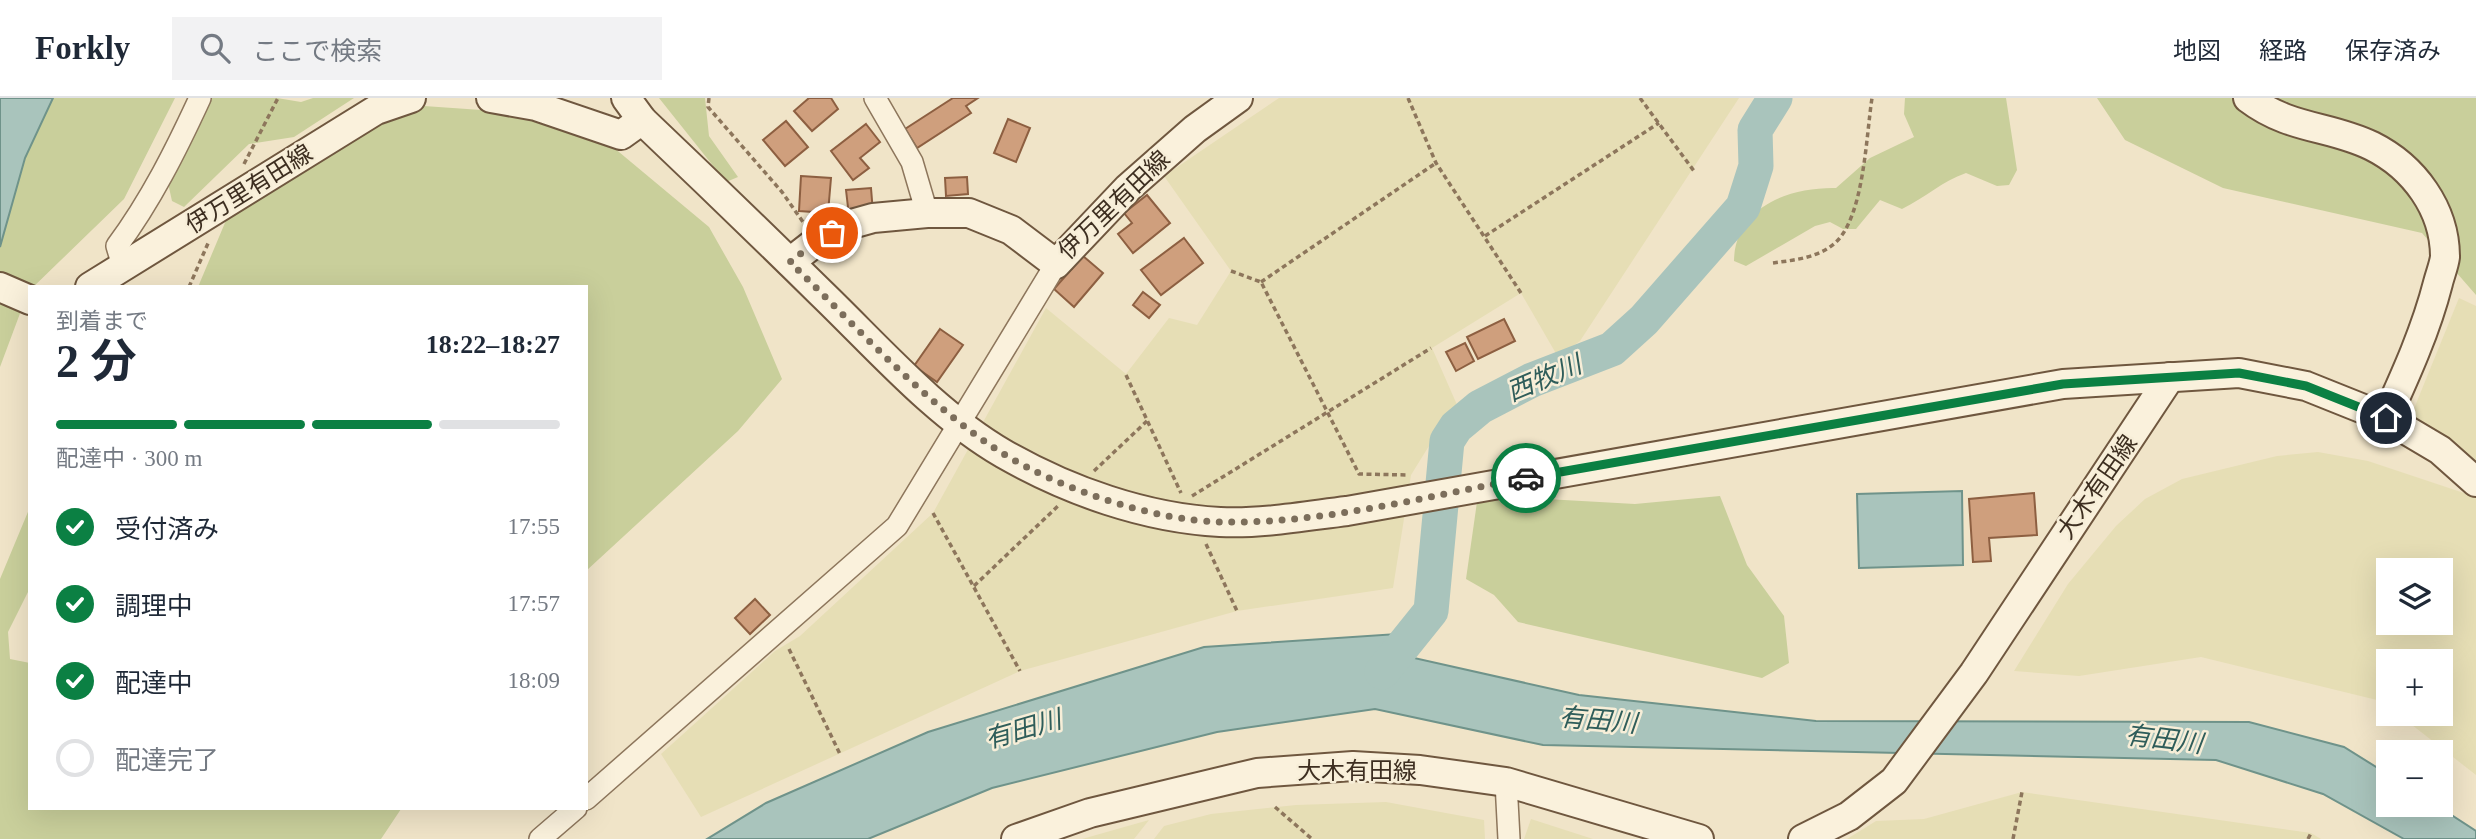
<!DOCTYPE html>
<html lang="ja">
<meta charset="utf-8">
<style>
body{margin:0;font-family:"Times New Roman","Noto Sans JP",serif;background:#f2f2f3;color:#1f2937;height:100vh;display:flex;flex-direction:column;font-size:26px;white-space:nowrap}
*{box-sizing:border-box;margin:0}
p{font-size:23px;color:#747a83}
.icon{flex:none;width:38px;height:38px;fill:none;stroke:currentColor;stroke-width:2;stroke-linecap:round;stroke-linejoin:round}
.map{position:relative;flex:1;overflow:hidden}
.sheet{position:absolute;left:28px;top:187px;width:560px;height:525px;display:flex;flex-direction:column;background:#fff;border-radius:0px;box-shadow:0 7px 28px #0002}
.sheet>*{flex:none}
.controls{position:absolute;left:2376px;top:460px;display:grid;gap:14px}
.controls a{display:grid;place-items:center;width:77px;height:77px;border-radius:0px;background:#fff;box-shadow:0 7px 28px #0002;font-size:35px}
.pin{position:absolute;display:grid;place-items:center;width:60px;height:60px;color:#fff;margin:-30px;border:4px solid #fff;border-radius:50%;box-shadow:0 2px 7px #0007}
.courier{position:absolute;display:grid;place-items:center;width:70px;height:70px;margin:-35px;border:5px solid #0b8043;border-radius:50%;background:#fff;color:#222;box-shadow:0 2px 9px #0007}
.summary em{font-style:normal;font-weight:700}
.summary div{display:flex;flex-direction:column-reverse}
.summary{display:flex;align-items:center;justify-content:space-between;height:119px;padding:0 28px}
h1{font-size:46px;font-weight:700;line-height:52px}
.bar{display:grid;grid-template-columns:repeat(4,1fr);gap:10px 7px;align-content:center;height:84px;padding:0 28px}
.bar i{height:9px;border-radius:5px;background:#e0e1e3}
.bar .selected{background:#0b8043}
.bar p{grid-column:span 4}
ol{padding:0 28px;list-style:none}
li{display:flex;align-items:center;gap:21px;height:77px}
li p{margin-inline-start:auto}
li .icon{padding:7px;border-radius:50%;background:#0b8043;color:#fff;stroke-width:4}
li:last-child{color:#747a83}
li i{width:38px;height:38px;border:4px solid #e0e1e3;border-radius:50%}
header{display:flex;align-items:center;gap:42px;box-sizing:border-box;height:98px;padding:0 35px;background:#fff;border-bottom:2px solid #e0e1e3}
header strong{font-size:33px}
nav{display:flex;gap:38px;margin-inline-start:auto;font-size:24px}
.search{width:490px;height:63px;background:#f2f2f3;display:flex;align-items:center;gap:18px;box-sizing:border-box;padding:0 24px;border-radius:0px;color:#747a83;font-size:26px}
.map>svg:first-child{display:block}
</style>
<header>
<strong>Forkly</strong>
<div class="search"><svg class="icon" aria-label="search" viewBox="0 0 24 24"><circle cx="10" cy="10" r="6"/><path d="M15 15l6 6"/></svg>ここで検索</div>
<nav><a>地図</a><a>経路</a><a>保存済み</a></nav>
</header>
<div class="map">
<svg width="2476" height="741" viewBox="0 0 2476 741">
<rect width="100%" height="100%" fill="#f0e4c8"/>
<g fill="#e6deb5" fill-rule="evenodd">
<polygon points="1279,0 1739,0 1580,243 1558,259 1521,195 1432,250 1458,309 1445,322 1411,377 1393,490 1237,513 1020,573 701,719 661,656 775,553 800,538 933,415 1046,210 1126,276 1169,220 1197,227 1231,173 1164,78"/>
<polygon points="2459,200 2476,208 2476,363 2411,318"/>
<path d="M2318 354 2368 363 2476 399V677L2398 616H2441V564H2389V609L2381 603 2201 559 2079 578 2014 573 2068 486 2116 428 2145 401 2182 381 2277 358ZM2389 472H2441V525H2389Z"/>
<polygon points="2022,694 2311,735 2321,741 1847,741 1876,723 1924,721"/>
<polygon points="1386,704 1484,722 1485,741 1154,741 1164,728 1211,716 1296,707"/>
<polygon points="1531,721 1593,741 1524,741"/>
<polygon points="1149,722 1134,741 1082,741"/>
</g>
<g fill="#c9cf9b">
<polygon points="53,0 175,0 124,101 28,194 0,269 0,149 25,60"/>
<polygon points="209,0 277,0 301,4 313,0 354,0 294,39 249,46 184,109 172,103 168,85"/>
<polygon points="659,0 705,0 709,38 738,79 726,84"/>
<path d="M1905 0H2006L2017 72 2009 87 1997 88 1966 75C1942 83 1925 100 1902 111L1880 102 1856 131H1843L1830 124 1815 128 1746 168 1734 163C1735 109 1789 89 1836 90L1870 60 1914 39 1904 16Z"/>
<polygon points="2097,0 2476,0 2476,197 2422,135 2223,90 2125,42"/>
<polygon points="424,8 523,15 613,49 709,129 743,189 782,281 738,333 586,473 586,189 198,189 227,120 366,26"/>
<polygon points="1478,397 1635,406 1720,398 1747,467 1784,518 1789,565 1762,580 1518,524 1494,497 1466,481"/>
<polygon points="30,409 30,490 8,534 10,561 30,565 30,710 401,711 381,741 0,741 0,481"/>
</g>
<g fill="#a9c4bc" stroke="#6f938a" stroke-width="2">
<polygon points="0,0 53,0 25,60 0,149"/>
<polygon points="1962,393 1963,467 1859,470 1857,396"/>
<polygon points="1412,535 1414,560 1579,597 1816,623 2249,624 2344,649 2389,677 2389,707 2436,707 2476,733 2476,741 2404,741 2323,696 2216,662 1543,647 1375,611 1217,634 992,690 868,741 707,741 766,705 928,634 1204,549"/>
</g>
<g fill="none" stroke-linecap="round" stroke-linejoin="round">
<polyline stroke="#a9c4bc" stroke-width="35" points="1382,574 1431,513 1447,343 1456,329 1480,309 1532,282 1612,251 1644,222 1743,109 1756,68 1755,32 1775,0"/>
</g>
<g fill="#cf9f7d" stroke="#8d5f41" stroke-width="2">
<polygon points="809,0 831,0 838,11 812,33 794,13"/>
<polygon points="953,0 978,0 966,8 971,15 917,50 905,31"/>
<polygon points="1008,21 1030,30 1016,64 994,55"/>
<polygon points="786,23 808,49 785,68 763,42"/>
<polygon points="866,26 880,44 860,60 869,70 853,82 831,53"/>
<polygon points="801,78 831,80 828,115 799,113"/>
<polygon points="967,79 968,96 946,98 945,80"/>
<polygon points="871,90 873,115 849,118 846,92"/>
<polygon points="1147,97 1170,125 1133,155 1118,136 1132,125 1124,115"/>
<polygon points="1184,140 1203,165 1161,197 1141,172"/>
<polygon points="1083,158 1103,175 1074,209 1054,191"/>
<polygon points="1143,194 1160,207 1149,220 1133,207"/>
<polygon points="1504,221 1515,243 1478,261 1467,239"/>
<polygon points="940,231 963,247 937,284 914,268"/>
<polygon points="1465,245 1474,263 1456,273 1446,254"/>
<polygon points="2034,395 2037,437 1989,440 1991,463 1973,464 1969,401"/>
<polygon points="755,501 770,517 750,536 735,520"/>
</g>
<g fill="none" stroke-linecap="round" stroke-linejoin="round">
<defs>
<g id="street">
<polyline points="875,0 912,64 927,115"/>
<path d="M123 168 117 148C151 102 176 52 200 0"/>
<polyline points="1506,684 1509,741"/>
<polyline points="586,701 897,428 1056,166"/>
<polyline points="540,741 576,710"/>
</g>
<g id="secondary">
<polyline points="491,0 536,8 621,37 642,22"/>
<path d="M626 0 642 22C702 79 762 137 821 195 878 250 935 316 1004 356 1069 393 1145 420 1220 424 1262 426 1306 418 1347 413L2063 286 2239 275 2306 288 2386 320 2440 352 2476 384"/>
<path d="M2248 0C2290 32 2329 27 2372 48 2414 69 2445 111 2445 159 2444 167 2440 177 2438 185 2426 232 2406 276 2386 320"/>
<polyline points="790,164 817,143 848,127 873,120 927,115 969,115 1011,132 1056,166 1128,90 1195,31 1238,0"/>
<polyline points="0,189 30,202"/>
<polyline points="90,189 376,12 411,0"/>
<polyline points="1016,741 1090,715 1257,675 1353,668 1420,672 1506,684 1699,741"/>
<polyline points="1803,741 1849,718 1894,683 1974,575 2170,279"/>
</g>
</defs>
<use href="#street" stroke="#8d765c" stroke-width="24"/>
<use href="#secondary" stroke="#6f573f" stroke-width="32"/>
<g stroke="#8d765c" stroke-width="3.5" stroke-dasharray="5 3.5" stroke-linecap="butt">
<polyline points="709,0 708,9 782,94 803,124"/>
<polyline points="1408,0 1436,65 1521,195"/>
<polyline points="1640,0 1694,73"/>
<polyline points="244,66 278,0"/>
<polyline points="1485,138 1659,25"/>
<path d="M1773 165C1794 162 1818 160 1835 145 1864 119 1866 39 1872 0"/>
<polyline points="1231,173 1261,184 1359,376 1407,377"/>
<polyline points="1261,184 1436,65"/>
<polyline points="189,189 209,143"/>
<polyline points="1126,277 1181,395"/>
<polyline points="1094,373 1147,323"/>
<polyline points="1192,398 1431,250"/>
<polyline points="933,415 1020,573"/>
<polyline points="1206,446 1237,513"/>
<polyline points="974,488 1058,408"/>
<polyline points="789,551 840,656"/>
<polyline points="1275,709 1312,741"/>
<polyline points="2013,741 2022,694"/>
<polyline points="2308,741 2311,735"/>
</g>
<use href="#street" stroke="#faf1dc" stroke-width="21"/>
<use href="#secondary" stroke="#faf1dc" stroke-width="28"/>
</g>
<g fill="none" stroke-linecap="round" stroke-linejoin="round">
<path stroke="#7c6e5b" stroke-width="7" stroke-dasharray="0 12.6" d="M832 135 817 143 790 164C857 229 923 304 1002 355 1060 391 1154 423 1223 424 1324 426 1427 398 1526 380"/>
<polyline stroke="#0b8043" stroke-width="9" points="1526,380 2063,286 2239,275 2306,288 2386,320"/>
</g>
<g text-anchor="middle" stroke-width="5" stroke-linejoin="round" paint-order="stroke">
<g font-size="24" fill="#3d2e20" stroke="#f7eed8">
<text transform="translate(249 91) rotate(-32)" y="8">伊万里有田線</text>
<text transform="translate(1114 107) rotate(-44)" y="8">伊万里有田線</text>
<text transform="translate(2097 389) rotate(-55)" y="8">大木有田線</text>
<text x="1357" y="681">大木有田線</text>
</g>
<g font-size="26" font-style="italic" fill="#2f5d5a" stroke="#f7eed8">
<text transform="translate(1544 280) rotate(-23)" y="9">西牧川</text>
<text transform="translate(1598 622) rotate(5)" y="9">有田川</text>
<text transform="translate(1023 631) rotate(-16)" y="9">有田川</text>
<text transform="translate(2164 641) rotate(7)" y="9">有田川</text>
</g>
</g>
</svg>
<div class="controls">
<a><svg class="icon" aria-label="layers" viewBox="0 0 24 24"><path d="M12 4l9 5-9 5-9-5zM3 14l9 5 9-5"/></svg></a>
<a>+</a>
<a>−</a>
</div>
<div class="pin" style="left:832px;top:135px;background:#ea580c"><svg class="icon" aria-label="bag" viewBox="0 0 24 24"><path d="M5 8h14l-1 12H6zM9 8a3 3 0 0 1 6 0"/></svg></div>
<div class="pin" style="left:2386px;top:320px;background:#1f2937"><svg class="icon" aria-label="home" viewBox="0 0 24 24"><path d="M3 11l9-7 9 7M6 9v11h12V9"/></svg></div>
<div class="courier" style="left:1526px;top:380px"><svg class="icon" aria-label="car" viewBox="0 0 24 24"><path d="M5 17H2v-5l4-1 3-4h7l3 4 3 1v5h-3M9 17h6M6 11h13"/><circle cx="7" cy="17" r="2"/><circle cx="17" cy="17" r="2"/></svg></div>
<section class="sheet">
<div class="summary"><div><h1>2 分</h1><p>到着まで</p></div><em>18:22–18:27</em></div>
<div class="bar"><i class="selected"></i><i class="selected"></i><i class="selected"></i><i></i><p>配達中 · 300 m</p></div>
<ol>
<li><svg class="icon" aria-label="check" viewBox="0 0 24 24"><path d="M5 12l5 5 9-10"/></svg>受付済み<p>17:55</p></li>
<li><svg class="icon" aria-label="check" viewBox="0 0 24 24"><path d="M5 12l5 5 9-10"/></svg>調理中<p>17:57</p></li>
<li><svg class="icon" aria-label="check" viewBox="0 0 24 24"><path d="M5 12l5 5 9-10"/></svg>配達中<p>18:09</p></li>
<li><i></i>配達完了</li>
</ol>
</section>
</div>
